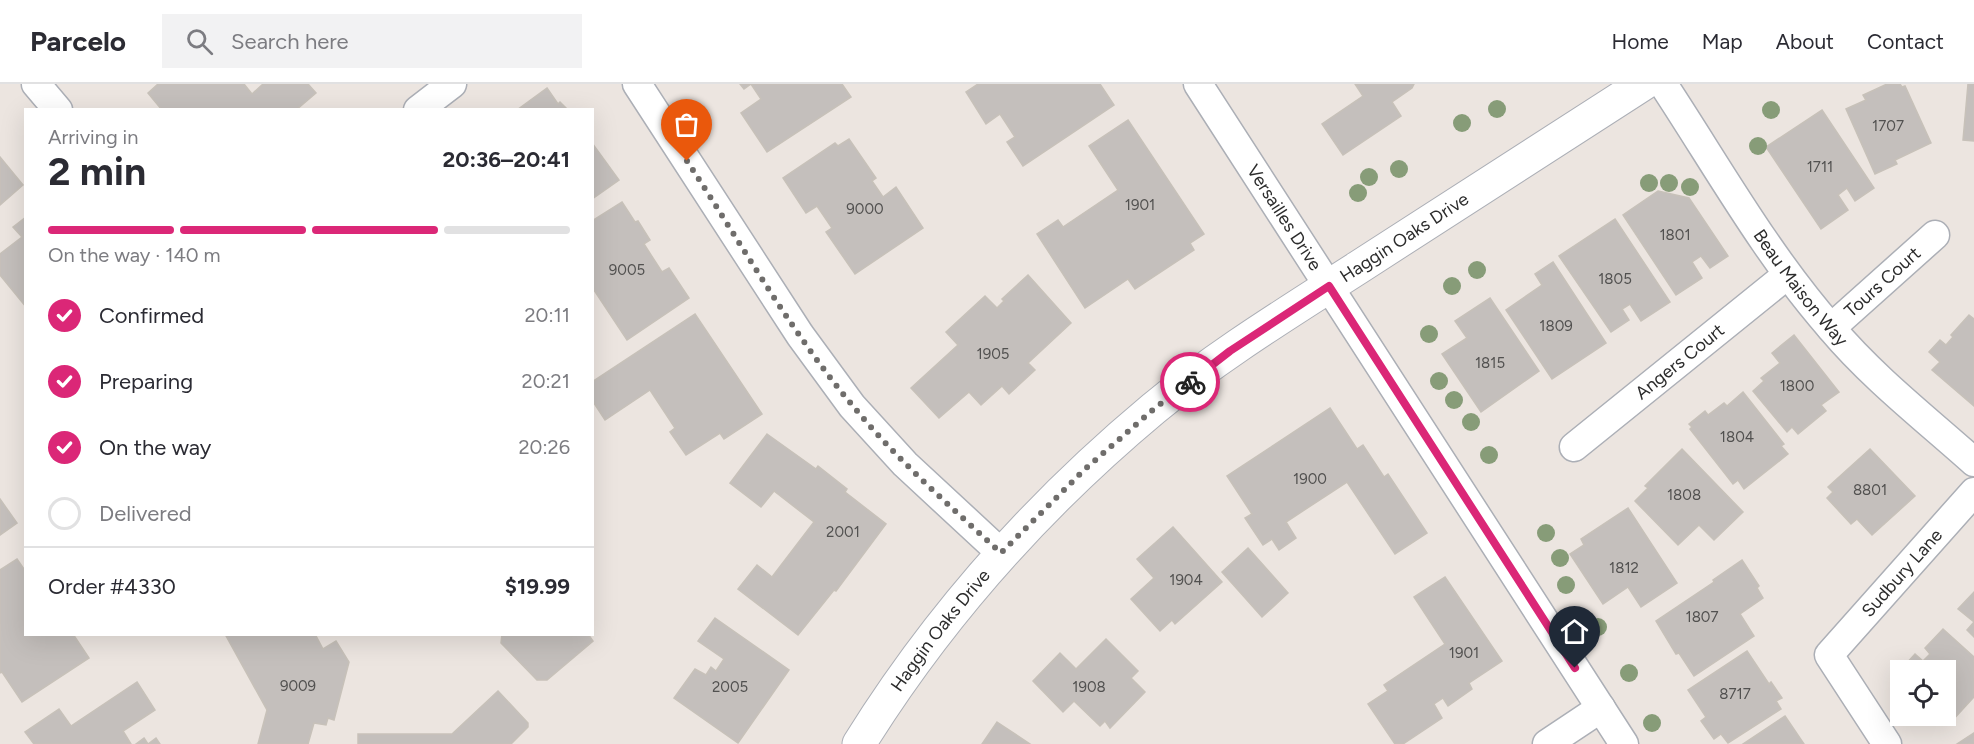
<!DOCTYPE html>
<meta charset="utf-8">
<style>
body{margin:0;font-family:Figtree,sans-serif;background:#f2f2f3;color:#2b2b33;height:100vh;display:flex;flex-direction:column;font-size:22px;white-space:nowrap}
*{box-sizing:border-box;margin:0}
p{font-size:20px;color:#7c7c81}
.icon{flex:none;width:33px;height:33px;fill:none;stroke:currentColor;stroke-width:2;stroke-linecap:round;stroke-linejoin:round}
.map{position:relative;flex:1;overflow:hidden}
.sheet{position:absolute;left:24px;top:24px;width:570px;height:528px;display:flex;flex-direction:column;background:#fff;border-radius:0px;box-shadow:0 6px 24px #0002}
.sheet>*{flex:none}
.fabs{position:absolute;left:1890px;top:576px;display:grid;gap:12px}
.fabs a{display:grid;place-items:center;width:66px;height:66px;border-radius:0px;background:#fff;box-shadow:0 6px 24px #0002;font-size:30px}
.pin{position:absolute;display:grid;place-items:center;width:51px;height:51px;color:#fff;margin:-62px -26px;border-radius:50% 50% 50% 0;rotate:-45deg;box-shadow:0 0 6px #0007}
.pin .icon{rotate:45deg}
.courier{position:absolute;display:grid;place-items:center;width:60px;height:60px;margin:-30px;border:4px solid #db2777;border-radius:50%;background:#fff;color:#222;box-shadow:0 2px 8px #0007}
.head em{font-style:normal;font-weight:700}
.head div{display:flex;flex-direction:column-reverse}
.head{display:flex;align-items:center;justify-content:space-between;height:102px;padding:0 24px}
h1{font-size:39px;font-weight:700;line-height:45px}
.bar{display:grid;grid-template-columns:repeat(4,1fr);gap:9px 6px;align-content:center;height:72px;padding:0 24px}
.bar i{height:8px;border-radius:4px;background:#e1e1e2}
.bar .on{background:#db2777}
.bar p{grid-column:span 4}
.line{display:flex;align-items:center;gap:15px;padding:0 24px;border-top:2px solid #e1e1e2}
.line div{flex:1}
ol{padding:0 24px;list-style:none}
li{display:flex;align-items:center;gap:18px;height:66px}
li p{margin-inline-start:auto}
li .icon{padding:6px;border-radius:50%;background:#db2777;color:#fff;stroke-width:4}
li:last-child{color:#7c7c81}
li i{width:33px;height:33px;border:3px solid #e1e1e2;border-radius:50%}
header{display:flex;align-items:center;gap:36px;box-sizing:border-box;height:84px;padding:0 30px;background:#fff;border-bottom:2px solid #e1e1e2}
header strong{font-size:28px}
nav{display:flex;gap:33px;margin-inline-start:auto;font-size:21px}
.search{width:420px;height:54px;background:#f2f2f3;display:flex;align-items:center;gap:15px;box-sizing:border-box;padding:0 21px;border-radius:0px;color:#7c7c81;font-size:22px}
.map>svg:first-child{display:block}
</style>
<header>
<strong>Parcelo</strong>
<div class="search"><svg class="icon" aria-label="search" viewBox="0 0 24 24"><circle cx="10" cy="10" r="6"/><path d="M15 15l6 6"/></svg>Search here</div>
<nav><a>Home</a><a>Map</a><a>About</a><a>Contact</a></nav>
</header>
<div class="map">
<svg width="1974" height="660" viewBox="0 0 1974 660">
<rect width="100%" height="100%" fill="#ece5e0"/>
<g fill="#c4bfbc" stroke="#c7c1b9" stroke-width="1.5">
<polygon points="158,0 244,0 252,10 263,0 308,0 316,9 296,26 162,26 148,9"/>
<polygon points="740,0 842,0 851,13 767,68 741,29 761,15 751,0 744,5"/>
<polygon points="978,0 1100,0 1114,21 1023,82 1007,58 1015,53 1000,30 986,40 966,8"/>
<polygon points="1355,0 1414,0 1412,4 1392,18 1401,32 1343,71 1322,40 1363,12"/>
<polygon points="1887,0 1900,0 1902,3 1905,2 1931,59 1895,76 1897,80 1875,90 1846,25 1866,16 1863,11"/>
<polygon points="1968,0 1974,0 1974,57 1963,56"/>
<polygon points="547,4 558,20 560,18 568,26 517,26"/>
<polygon points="1822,26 1874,104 1855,117 1847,104 1838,111 1848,126 1821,145 1766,63"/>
<polygon points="1128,36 1204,150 1190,159 1194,166 1135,205 1128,195 1085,224 1037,150 1058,136 1063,143 1118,106 1089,62"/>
<polygon points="849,55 876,94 872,97 883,113 896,103 923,144 855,190 826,148 832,144 817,122 806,129 783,94 835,59 838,62"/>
<polygon points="592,59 619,96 592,115"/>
<polygon points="0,73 23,101 0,121"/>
<polygon points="1658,107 1689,114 1728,172 1710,184 1701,172 1692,178 1702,194 1676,211 1623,131"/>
<polygon points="622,118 635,138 638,137 650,156 644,160 662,188 669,184 689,214 627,256 592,203 592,137"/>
<polygon points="26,133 26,223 0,191 0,170 22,153 13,143"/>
<polygon points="1615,135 1670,218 1641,237 1630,220 1622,225 1629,236 1611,248 1559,172"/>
<polygon points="1553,178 1606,259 1552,295 1506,226 1542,201 1535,190"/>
<polygon points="1028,191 1071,239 1028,279 1035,286 1009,310 1002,302 981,321 969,308 939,334 911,304 958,261 946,248 985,212 997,224 1004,217 1002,215"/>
<polygon points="1490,214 1539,287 1481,328 1442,270 1467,254 1455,237"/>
<polygon points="695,230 762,330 724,355 720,349 686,371 670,348 675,344 650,306 605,336 592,316 592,298"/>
<polygon points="1969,231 1974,235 1974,322 1932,286 1940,278 1929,268 1940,256 1946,261 1953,253 1951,251"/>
<polygon points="1794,251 1839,308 1821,321 1826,327 1798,350 1792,343 1787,348 1753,307 1764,297 1761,294 1780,279 1772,269"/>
<polygon points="1743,308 1784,360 1781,362 1788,370 1744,405 1738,396 1733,400 1690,345 1692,343 1689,340 1705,327 1708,331 1724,319 1727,322"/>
<polygon points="1330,324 1357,365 1363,361 1384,393 1388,390 1427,449 1395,470 1347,398 1286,438 1296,454 1279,466 1272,455 1263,461 1245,434 1252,430 1227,392"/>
<polygon points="767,350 816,385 818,382 847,405 845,408 886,440 836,507 834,506 798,551 738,505 757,481 772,493 814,438 774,407 761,423 730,399"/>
<polygon points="1682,365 1743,428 1714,456 1699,441 1678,461 1635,417 1648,404 1645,402"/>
<polygon points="1870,365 1915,412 1872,451 1857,435 1851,440 1827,414 1833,408 1828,403"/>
<polygon points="0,415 17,439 0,451"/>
<polygon points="1628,424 1677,499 1641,523 1628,503 1603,520 1570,470 1584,461 1581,455"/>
<polygon points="1173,443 1222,498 1175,540 1172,536 1160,547 1131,515 1154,494 1137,475"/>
<polygon points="1248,464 1288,509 1262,533 1222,488"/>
<polygon points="17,475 26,488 26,550 73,550 89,574 22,618 2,588 0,589 0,486"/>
<polygon points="1742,476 1759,502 1757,504 1763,514 1740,530 1754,552 1694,592 1679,569 1676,570 1656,537 1714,498 1713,496"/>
<polygon points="1445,493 1502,577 1469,599 1472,605 1448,622 1443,614 1434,620 1442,634 1403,660 1395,660 1368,620 1388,607 1384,601 1445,560 1414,513"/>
<polygon points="1974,508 1974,553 1967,546 1974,538 1958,525"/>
<polygon points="715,534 789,586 738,659 674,614 695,585 706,591 711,583 716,587 724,575 698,557"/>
<polygon points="1943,545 1974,573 1974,613 1951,638 1943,632 1946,632 1946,586 1910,586 1905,581 1915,570 1923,577 1930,570 1925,564"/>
<polygon points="225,550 315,550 323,565 336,557 349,578 334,636 328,634 326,641 314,639 308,660 258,660 267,626"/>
<polygon points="502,550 588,550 593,557 547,596 537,596 501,559"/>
<polygon points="1106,555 1138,587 1131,594 1145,608 1110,644 1105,637 1100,642 1074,617 1063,628 1033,597 1060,569 1076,585"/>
<polygon points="1747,567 1769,600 1771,598 1782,614 1776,617 1781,625 1728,659 1721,650 1714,655 1701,637 1706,633 1688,606"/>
<polygon points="137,598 155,626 123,647 131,660 34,660 25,648 59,625 71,642"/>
<polygon points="498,607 528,639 528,643 511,660 358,660 358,650 452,650"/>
<polygon points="1785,632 1804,660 1743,660"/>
<polygon points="997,638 1030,660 982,660"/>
<polygon points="1974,649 1974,660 1957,660"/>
<polygon points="144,654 148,660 156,654 160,660 136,660"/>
</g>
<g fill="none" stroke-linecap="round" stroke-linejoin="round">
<defs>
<g id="street">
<polyline points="36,0 58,26"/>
<polyline points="637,0 800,251 852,322 905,380 1001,469"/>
<path id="s1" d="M1198 0 1624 660"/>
<path id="s2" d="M1663 0C1717 82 1766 170 1831 244 1873 294 1926 335 1974 378"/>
<polyline points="418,26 452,0"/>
<path id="s3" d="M1831 244 1935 151"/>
<path id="s4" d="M1574 363 1787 191"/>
<polyline points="1547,660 1601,624"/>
<path id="s5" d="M1887 660 1829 571 1974 408"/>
</g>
<g id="secondary">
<path id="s6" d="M859 660C938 533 1038 421 1153 325 1217 272 1289 228 1359 183 1453 122 1548 61 1643 0"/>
</g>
</defs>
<use href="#street" stroke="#acafb6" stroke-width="31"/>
<use href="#secondary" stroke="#acafb6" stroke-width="35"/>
<use href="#street" stroke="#fff" stroke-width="28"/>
<use href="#secondary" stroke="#fff" stroke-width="33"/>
</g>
<g fill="#879c78">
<circle cx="1497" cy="25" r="9"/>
<circle cx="1771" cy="26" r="9"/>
<circle cx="1462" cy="39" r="9"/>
<circle cx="1758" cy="62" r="9"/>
<circle cx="1399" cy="85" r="9"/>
<circle cx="1369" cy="93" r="9"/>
<circle cx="1649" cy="99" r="9"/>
<circle cx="1669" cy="99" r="9"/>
<circle cx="1690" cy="103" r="9"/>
<circle cx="1358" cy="109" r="9"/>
<circle cx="1477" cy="186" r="9"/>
<circle cx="1452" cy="202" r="9"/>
<circle cx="1429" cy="250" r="9"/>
<circle cx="1439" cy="297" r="9"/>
<circle cx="1454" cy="316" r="9"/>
<circle cx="1471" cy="338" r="9"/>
<circle cx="1489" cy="371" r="9"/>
<circle cx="1546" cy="449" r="9"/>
<circle cx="1560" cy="474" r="9"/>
<circle cx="1566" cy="501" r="9"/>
<circle cx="1598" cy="543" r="9"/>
<circle cx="1629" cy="589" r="9"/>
<circle cx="1652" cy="639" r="9"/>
</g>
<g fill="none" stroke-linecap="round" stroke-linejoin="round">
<path stroke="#6f6d6b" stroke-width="6" stroke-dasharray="0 10.8" d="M687 77C741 159 790 247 853 322 897 376 950 422 1001 469L1084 386 1155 324 1190 298"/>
<polyline stroke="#db2777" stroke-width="8" points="1190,298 1230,267 1329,202 1575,584"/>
</g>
<g text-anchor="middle" stroke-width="4.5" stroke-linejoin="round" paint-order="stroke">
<g font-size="15" fill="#525150">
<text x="1888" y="47">1707</text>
<text x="1820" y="88">1711</text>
<text x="1140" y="126">1901</text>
<text x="865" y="130">9000</text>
<text x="1675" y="156">1801</text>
<text x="627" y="191">9005</text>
<text x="1615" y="200">1805</text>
<text x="1556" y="247">1809</text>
<text x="993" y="275">1905</text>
<text x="1490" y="284">1815</text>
<text x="1797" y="307">1800</text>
<text x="1737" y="358">1804</text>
<text x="1310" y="400">1900</text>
<text x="1870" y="411">8801</text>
<text x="1684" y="416">1808</text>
<text x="843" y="453">2001</text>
<text x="1624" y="489">1812</text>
<text x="1186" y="501">1904</text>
<text x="1702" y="538">1807</text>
<text x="1464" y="574">1901</text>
<text x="298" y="607">9009</text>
<text x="730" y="608">2005</text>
<text x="1089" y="608">1908</text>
<text x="1735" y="615">8717</text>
</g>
<g font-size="18" fill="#2c2c2c" stroke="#fff">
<text dy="6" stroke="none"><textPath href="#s1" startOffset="159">Versailles Drive</textPath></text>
<text dy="6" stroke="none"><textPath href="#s6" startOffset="752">Haggin Oaks Drive</textPath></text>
<text dy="6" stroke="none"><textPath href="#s3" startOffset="69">Tours Court</textPath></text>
<text dy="6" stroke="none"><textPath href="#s2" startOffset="246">Beau Maison Way</textPath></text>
<text dy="6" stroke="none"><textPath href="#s4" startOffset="136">Angers Court</textPath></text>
<text dy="6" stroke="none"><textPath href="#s5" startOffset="216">Sudbury Lane</textPath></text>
<text dy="6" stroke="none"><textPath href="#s6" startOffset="140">Haggin Oaks Drive</textPath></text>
</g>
</g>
</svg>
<div class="fabs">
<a><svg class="icon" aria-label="locate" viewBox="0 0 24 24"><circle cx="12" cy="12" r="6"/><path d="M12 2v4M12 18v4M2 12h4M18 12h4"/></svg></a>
</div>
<div class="pin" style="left:687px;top:77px;background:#ea580c"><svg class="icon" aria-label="bag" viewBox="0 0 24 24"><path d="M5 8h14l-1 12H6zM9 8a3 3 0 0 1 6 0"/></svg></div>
<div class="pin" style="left:1575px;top:584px;background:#1f2937"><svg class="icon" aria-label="home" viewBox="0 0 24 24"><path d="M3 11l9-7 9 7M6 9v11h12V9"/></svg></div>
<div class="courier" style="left:1190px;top:298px"><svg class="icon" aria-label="bike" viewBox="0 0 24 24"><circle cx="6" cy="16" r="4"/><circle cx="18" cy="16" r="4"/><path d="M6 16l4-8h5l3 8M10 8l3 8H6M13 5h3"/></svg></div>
<section class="sheet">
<div class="head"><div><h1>2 min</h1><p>Arriving in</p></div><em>20:36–20:41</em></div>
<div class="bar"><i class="on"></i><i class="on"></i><i class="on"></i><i></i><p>On the way · 140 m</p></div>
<ol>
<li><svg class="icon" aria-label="check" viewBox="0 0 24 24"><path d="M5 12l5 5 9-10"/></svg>Confirmed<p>20:11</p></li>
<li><svg class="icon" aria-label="check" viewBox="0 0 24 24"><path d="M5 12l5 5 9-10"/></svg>Preparing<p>20:21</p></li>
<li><svg class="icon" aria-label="check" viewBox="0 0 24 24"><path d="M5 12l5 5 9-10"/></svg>On the way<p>20:26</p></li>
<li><i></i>Delivered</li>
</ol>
<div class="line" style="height:78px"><div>Order #4330</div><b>$19.99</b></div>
</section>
</div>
